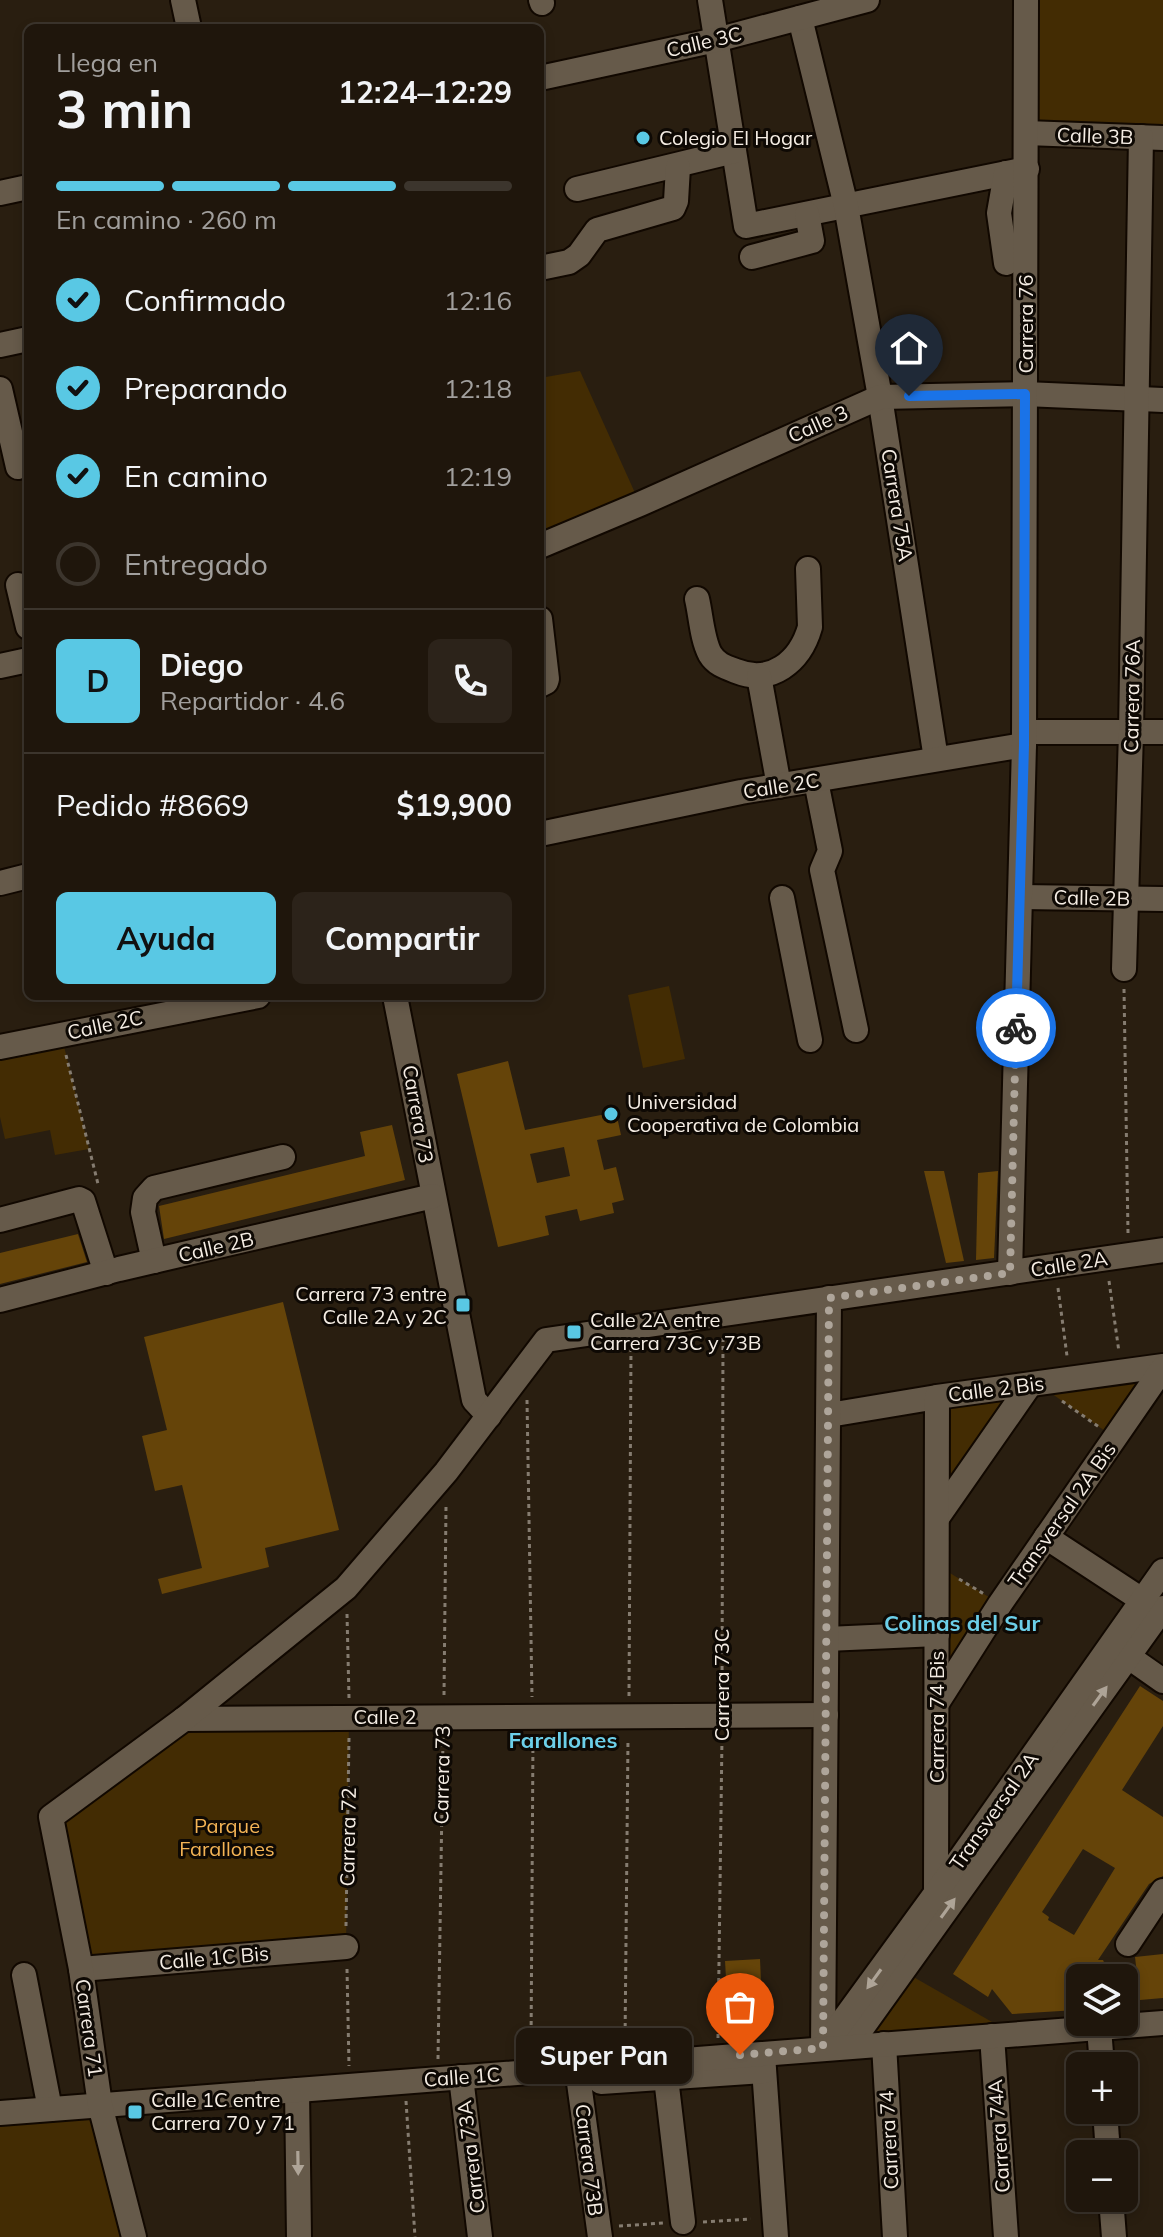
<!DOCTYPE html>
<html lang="es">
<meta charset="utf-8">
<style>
body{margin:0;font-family:Mulish,sans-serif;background:#2c231a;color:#f1f3f6;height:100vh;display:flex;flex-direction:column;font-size:30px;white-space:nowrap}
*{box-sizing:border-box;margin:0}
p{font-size:26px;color:#a19f9d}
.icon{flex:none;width:44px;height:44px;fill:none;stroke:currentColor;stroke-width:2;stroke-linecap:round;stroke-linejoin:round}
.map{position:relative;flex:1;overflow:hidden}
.panel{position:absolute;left:24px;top:24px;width:520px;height:976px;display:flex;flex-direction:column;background:#1f160c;border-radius:12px;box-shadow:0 4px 12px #0003,0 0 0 2px #3c352d}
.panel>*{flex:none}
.controls{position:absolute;left:1066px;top:1964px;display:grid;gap:16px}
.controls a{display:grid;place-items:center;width:72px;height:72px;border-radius:12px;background:#1f160c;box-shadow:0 4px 12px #0003,0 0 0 2px #3c352d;font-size:40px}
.pin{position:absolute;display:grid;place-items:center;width:68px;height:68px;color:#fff;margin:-82px -34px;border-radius:50% 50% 50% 0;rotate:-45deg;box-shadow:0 0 8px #0007}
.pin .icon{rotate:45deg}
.courier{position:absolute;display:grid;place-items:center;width:80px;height:80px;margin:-40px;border:6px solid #1a73e8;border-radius:50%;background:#fff;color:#222;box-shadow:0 2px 10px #0007}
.bubble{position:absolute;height:56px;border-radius:12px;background:#1f160c;box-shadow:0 4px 12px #0003,0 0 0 2px #3c352d;font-size:26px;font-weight:700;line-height:56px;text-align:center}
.overview em{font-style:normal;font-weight:700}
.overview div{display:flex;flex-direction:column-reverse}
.overview{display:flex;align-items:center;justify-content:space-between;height:136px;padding:0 32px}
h1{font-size:52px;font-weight:700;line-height:60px}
.bar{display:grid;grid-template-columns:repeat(4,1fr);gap:12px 8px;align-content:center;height:96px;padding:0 32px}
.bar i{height:10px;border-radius:6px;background:#3c352d}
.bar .on{background:#59c8e4}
.bar p{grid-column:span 4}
.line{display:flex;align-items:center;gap:20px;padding:0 32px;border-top:2px solid #3c352d}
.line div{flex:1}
.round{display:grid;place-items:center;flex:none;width:84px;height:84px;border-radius:12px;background:#2c231a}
ol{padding:0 32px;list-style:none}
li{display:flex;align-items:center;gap:24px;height:88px}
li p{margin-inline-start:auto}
li .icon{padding:8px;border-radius:50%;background:#59c8e4;color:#111;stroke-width:4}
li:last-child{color:#a19f9d}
li i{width:44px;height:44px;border:4px solid #3c352d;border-radius:50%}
.primary-button{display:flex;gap:16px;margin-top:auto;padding:16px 32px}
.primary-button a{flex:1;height:92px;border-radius:12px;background:#59c8e4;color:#111;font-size:32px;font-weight:700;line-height:92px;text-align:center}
.primary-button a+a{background:#2c231a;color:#f1f3f6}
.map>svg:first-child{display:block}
</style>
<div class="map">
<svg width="1163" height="2237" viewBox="0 0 1163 2237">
<rect width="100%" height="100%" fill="#291e10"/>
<g fill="#432c03">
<polygon points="1026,0 1163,0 1163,138 1026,133"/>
<polygon points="580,371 640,504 540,546 540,378"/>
<polygon points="669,986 685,1059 643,1068 628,995"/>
<polygon points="61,1034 89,1149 55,1155 50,1130 5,1139 0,1117 0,1047"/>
<polygon points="1163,1366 1115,1438 1038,1384"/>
<polygon points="1029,1386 937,1518 937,1397"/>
<polygon points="937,1565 1000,1604 937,1703"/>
<polygon points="349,1717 346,1947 81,1969 51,1817 184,1719"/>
<polygon points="903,1971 1013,2034 849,2046"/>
<polygon points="100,2105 134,2237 0,2237 0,2113"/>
</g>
<g fill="#654409" fill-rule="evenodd">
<path d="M508 1061 525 1130 616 1112 621 1135 597 1140 604 1170 616 1167 624 1200 612 1203 614 1213 580 1221 577 1209 545 1216 549 1235 498 1247 457 1074ZM564 1147 570 1176 537 1183 530 1154Z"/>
<polygon points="392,1125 405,1180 164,1239 159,1206 365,1156 360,1132"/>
<polygon points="924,1171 944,1171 964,1261 946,1263"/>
<polygon points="998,1171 994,1258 976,1260 978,1173"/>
<polygon points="78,1234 87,1262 0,1284 0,1253"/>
<polygon points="283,1302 339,1530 265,1548 269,1567 162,1594 158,1579 202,1568 182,1485 155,1491 142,1436 167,1430 144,1337"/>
<path d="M1140 1686 1163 1701V1726L1122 1790 1163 1817V1876L1149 1884 1098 1960H1103L1107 1969 1100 1978H1080V2006L1077 2010 1012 2014 992 1989 988 1997 953 1974ZM1083 1849 1115 1868 1074 1935 1048 1920 1049 1917 1042 1912Z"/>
<polygon points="1163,1954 1163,1998 1140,2000 1135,1957"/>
<polygon points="760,1959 763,2028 729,2029 725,1961"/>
</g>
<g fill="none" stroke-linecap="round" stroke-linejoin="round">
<defs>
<g id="minor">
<polyline points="183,0 189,28"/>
<polyline points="541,0 542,3"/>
<polyline points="710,0 746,226 1027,169"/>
<polyline points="800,18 846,206 880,397 936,759"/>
<polyline points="540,78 716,40 867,0"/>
<polyline points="1026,133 1163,138"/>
<polyline points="577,189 734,151"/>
<polyline points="0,193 28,187"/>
<polyline points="752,257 812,241 807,214"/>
<polyline points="1006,263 999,213 1006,173"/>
<polyline points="540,268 569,262 579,255 597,230 673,208 676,201 678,167"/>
<polyline points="0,345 28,339"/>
<polyline points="0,389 18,467"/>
<polyline points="540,546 640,504 880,397 1025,394 1163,400"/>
<polyline points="18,585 28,627"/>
<path d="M697 599C701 616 702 639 710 654 716 664 725 667 736 671 771 685 800 662 810 627L808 569"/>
<polyline points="540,619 547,679 546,682 540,685"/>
<polyline points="0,666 28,660"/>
<polyline points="759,676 779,786"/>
<polyline points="1024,732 1163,732"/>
<polyline points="816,781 830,851 822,870 856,1030"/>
<polyline points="540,834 741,792 1024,745"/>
<polyline points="0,883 28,876"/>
<polyline points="1021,897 1163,899"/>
<polyline points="782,898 810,1040"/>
<polyline points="1124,969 1131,732 1141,137"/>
<polyline points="395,996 474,1400 489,1416"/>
<polyline points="0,1047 258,996"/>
<polyline points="0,1220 79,1199 83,1201 106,1273"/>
<polyline points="154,1261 143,1212 145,1198 154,1188 283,1157"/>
<polyline points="1010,1273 1024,745 1026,0"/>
<polyline points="0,1300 119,1269 433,1196"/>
<polyline points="829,1415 937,1397 1163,1366"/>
<polyline points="937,1518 1029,1386"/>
<polyline points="1046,1537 1142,1600"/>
<polyline points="827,1639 937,1634"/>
<polyline points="1116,1648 1163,1681"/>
<polyline points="937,1703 1000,1604 1163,1368"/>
<polyline points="184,1719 826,1715"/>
<polyline points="936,1893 937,1397"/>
<polyline points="1128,1944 1163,1891"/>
<polyline points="81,1969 346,1947"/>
<polyline points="24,1975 50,2109"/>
<polyline points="1099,2028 1102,2066"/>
<polyline points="992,2036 1006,2237"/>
<polyline points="884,2044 895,2237"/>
<polyline points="849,2046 1163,1608"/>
<polyline points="823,2048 829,1298"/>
<polyline points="823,2048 936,1893 1163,1571"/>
<polyline points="763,2055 776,2237"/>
<polyline points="461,2077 480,2237"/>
<polyline points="666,2078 683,2222"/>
<polyline points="601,2082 764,2071"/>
<polyline points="579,2083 600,2237"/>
<polyline points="297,2090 299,2237"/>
<polyline points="1105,2110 1108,2154"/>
<polyline points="0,2113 1163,2023"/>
<polyline points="1111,2198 1114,2237"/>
<polyline points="134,2237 100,2105 81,1969 51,1817 184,1719 346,1588 446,1472 546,1340 1163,1250"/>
</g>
</defs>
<use href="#minor" stroke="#110800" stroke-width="28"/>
<g stroke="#857c70" stroke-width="3" stroke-dasharray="4 4" stroke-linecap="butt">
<polyline points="1124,989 1128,1233"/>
<polyline points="66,1055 98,1184"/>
<polyline points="1109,1281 1119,1352"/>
<polyline points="1058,1288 1067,1356"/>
<polyline points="527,1400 532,1697"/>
<polyline points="1062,1401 1099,1427"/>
<polyline points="959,1579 984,1594"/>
<polyline points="347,1614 349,1698"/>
<polyline points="722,1694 723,1337"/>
<polyline points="444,1695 446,1506"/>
<polyline points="629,1696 631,1347"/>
<polyline points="346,1926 349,1737"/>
<polyline points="347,1969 349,2066"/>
<polyline points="718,2038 722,1737"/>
<polyline points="625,2043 628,1739"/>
<polyline points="531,2049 533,1736"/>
<polyline points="438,2059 443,1738"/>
<polyline points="406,2101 415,2237"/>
<polyline points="703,2222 751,2219"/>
<polyline points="619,2226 664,2223"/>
</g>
<use href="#minor" stroke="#665a4a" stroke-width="24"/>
</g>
<defs><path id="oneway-solid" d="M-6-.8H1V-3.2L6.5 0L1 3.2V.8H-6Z" transform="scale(2)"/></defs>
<g fill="#aea497">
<use href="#oneway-solid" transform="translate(1100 1696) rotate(-54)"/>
<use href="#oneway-solid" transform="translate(948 1908) rotate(-54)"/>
<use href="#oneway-solid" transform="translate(874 1979) rotate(126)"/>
<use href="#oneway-solid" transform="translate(298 2163) rotate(89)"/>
</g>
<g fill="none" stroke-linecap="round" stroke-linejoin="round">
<polyline stroke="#aea59a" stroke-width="8" stroke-dasharray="0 14.4" points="740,2055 823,2048 829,1298 1010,1273 1016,1028"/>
<polyline stroke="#1a73e8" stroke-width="10" points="909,396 1025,394 1024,745 1016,1028"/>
</g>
<g fill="#59c8e4" stroke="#0e0904" stroke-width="3">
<circle cx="643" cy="138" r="8"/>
<circle cx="611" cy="1114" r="8"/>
<rect x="455" y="1297" width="16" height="16" rx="4"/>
<rect x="566" y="1324" width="16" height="16" rx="4"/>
<rect x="127" y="2104" width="16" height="16" rx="4"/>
</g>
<g text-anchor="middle" stroke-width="6" stroke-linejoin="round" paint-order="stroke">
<g font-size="20" fill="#f5ede4" stroke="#0e0904">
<text transform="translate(704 42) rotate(-13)" y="7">Calle 3C</text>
<text transform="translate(1095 136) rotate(2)" y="7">Calle 3B</text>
<text transform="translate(1026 324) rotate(-90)" y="7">Carrera 76</text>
<text transform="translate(818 424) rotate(-24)" y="7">Calle 3</text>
<text transform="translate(897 505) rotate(81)" y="7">Carrera 75A</text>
<text transform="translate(1132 696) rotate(-89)" y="7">Carrera 76A</text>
<text transform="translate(781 786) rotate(-9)" y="7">Calle 2C</text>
<text transform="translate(1092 898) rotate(1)" y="7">Calle 2B</text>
<text transform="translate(105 1025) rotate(-12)" y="7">Calle 2C</text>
<text transform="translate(418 1114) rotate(80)" y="7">Carrera 73</text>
<text transform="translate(216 1247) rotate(-13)" y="7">Calle 2B</text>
<text transform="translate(1069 1264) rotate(-9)" y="7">Calle 2A</text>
<text transform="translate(996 1389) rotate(-7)" y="7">Calle 2 Bis</text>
<text transform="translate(1062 1515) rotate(-55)" y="7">Transversal 2A Bis</text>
<text transform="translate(722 1685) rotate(-90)" y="7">Carrera 73C</text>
<text x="385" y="1724">Calle 2</text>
<text transform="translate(937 1717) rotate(-90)" y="7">Carrera 74 Bis</text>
<text transform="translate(442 1775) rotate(-89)" y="7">Carrera 73</text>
<text transform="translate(994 1811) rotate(-55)" y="7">Transversal 2A</text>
<text transform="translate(348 1837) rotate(-89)" y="7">Carrera 72</text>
<text transform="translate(214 1958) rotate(-5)" y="7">Calle 1C Bis</text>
<text transform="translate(89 2028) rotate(82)" y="7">Carrera 71</text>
<text transform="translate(462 2077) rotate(-4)" y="7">Calle 1C</text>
<text transform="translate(999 2136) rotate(-94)" y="7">Carrera 74A</text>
<text transform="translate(889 2140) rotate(-93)" y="7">Carrera 74</text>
<text transform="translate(471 2157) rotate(-97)" y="7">Carrera 73A</text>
<text transform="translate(589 2160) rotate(83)" y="7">Carrera 73B</text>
</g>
<g font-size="20" fill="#f5ede4" stroke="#0e0904" text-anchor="start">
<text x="659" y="145">Colegio El Hogar</text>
<text x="627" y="1109">Universidad<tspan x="627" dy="23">Cooperativa de Colombia</tspan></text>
<text x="447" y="1301" text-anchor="end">Carrera 73 entre<tspan x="447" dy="23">Calle 2A y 2C</tspan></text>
<text x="590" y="1327">Calle 2A entre<tspan x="590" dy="23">Carrera 73C y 73B</tspan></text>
<text x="151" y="2107">Calle 1C entre<tspan x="151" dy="23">Carrera 70 y 71</tspan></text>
</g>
<g font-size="20" fill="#f4b455" stroke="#0e0904">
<text x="227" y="1833">Parque<tspan x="227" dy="23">Farallones</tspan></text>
</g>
<g font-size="22" font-weight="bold" fill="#6ccfe9" stroke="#0e0904">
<text x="962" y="1631">Colinas del Sur</text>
<text x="563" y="1748">Farallones</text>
</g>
</g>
</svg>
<div class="controls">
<a><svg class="icon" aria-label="layers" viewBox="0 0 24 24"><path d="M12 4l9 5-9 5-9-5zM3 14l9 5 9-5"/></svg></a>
<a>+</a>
<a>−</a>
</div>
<div class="pin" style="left:740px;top:2055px;background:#ea580c"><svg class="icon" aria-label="bag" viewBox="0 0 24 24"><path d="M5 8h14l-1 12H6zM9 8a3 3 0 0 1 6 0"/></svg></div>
<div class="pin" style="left:909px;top:396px;background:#1f2937"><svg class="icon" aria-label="home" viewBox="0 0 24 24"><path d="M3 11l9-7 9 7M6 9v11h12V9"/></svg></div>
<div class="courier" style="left:1016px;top:1028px"><svg class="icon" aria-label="bike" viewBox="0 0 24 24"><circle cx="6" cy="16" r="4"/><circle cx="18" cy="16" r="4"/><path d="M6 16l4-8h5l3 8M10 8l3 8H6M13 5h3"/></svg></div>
<div class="bubble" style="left:516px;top:2028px;width:176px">Super Pan</div>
<section class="panel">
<div class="overview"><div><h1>3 min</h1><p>Llega en</p></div><em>12:24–12:29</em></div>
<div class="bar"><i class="on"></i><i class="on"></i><i class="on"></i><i></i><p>En camino · 260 m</p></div>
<ol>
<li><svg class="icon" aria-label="check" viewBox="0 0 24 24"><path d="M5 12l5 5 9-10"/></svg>Confirmado<p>12:16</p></li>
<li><svg class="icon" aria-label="check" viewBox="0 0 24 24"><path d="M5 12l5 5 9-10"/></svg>Preparando<p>12:18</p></li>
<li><svg class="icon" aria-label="check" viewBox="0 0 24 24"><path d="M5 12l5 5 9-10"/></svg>En camino<p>12:19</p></li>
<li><i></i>Entregado</li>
</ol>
<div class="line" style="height:144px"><b class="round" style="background:#59c8e4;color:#111">D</b><div><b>Diego</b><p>Repartidor · 4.6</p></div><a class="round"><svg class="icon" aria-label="phone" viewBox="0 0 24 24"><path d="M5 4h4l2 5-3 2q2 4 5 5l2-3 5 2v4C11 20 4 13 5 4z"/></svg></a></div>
<div class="line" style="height:104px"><div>Pedido #8669</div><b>$19,900</b></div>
<div class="primary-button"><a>Ayuda</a><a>Compartir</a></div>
</section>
</div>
